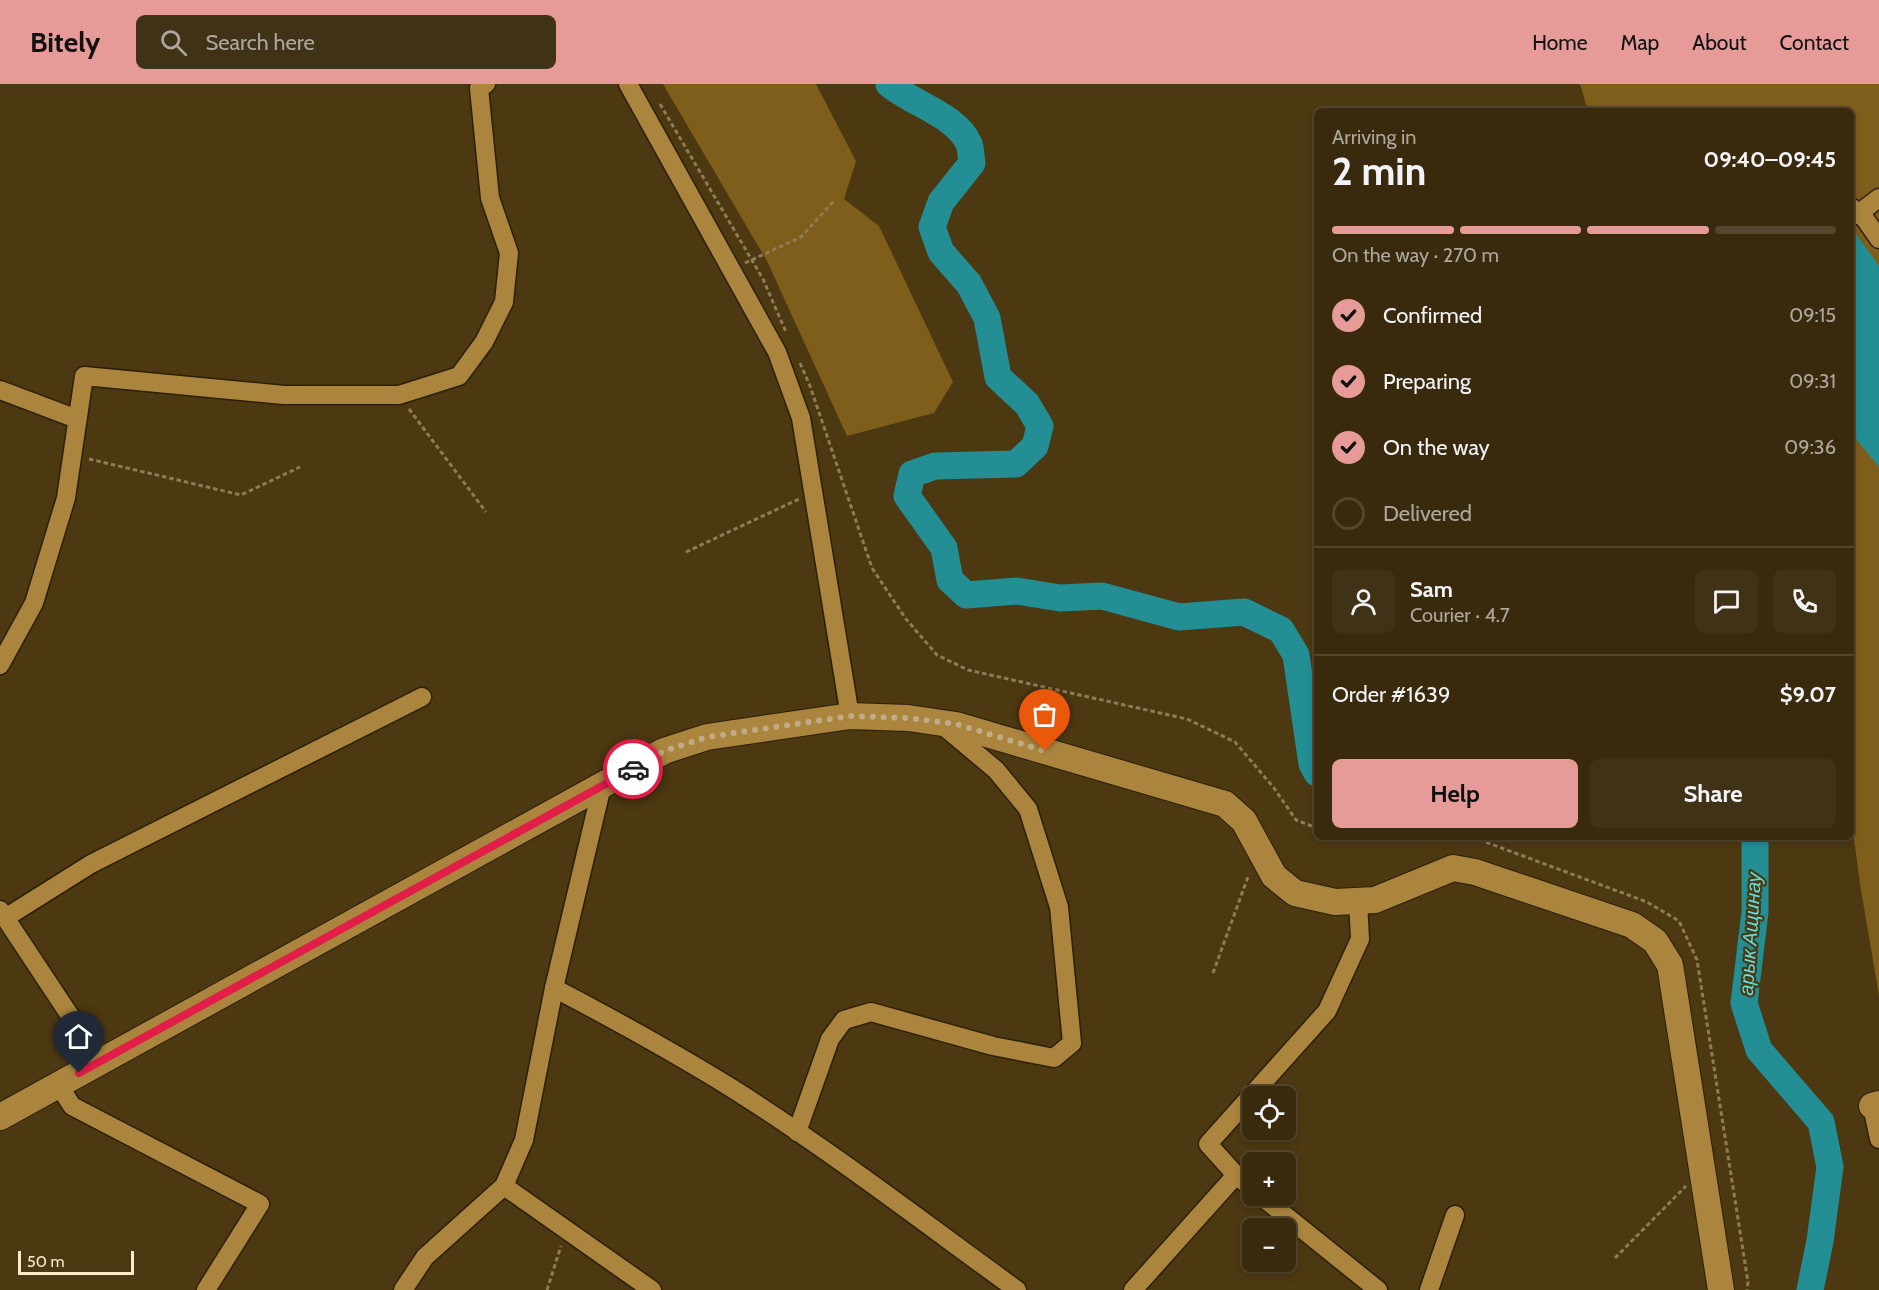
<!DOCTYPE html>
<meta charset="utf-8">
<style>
body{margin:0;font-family:Cabin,sans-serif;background:#403216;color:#f1f3f6;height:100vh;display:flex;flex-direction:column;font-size:22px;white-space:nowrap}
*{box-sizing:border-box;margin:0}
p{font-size:20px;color:#aba79d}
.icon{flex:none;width:33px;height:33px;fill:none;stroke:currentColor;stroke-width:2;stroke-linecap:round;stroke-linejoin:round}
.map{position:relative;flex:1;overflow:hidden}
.panel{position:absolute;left:1314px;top:24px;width:540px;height:732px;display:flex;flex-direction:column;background:#392a0d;border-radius:9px;box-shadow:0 3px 9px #0003,0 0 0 2px #53462e}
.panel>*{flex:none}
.tools{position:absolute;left:1242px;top:1002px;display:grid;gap:12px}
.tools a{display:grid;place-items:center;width:54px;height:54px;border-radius:9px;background:#392a0d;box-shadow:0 3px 9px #0003,0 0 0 2px #53462e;font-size:30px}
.scale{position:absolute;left:18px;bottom:15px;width:116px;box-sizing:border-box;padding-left:6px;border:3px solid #ffeac7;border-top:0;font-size:16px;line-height:21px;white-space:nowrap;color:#ffeac7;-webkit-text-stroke:4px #4c3811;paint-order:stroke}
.pin{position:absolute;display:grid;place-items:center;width:51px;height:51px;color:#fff;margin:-62px -26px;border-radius:50% 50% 50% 0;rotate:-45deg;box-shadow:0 0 6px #0007}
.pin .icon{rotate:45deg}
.courier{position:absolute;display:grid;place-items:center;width:60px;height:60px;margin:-30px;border:4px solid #e11d48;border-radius:50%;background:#fff;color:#222;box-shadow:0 2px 8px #0007}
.overview em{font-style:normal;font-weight:700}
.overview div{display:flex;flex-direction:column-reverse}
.overview{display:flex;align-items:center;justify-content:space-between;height:102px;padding:0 18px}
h1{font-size:39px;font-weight:700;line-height:45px}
.bar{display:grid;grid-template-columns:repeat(4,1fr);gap:9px 6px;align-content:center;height:72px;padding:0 18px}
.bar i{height:8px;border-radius:4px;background:#53462e}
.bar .active{background:#e69b98}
.bar p{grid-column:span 4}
.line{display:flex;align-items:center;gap:15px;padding:0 18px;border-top:2px solid #53462e}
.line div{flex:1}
.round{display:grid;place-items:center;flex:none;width:63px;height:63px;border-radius:9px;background:#403216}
ol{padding:0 18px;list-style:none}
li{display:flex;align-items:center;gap:18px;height:66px}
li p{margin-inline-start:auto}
li .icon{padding:6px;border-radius:50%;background:#e69b98;color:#111;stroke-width:4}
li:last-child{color:#aba79d}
li i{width:33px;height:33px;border:3px solid #53462e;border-radius:50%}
.cta{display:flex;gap:12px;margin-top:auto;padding:12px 18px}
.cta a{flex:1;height:69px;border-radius:9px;background:#e69b98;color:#111;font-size:24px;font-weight:700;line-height:69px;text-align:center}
.cta a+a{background:#403216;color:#f1f3f6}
header{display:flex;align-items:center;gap:36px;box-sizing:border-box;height:84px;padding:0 30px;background:#e69b98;color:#111}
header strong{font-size:28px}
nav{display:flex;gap:33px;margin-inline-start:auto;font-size:21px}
.search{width:420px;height:54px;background:#403216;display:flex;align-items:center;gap:15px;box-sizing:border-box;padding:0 21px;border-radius:9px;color:#aba79d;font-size:22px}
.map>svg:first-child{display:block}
</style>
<header>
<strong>Bitely</strong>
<div class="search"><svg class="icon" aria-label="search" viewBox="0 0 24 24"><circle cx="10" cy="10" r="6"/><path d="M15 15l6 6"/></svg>Search here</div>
<nav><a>Home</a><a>Map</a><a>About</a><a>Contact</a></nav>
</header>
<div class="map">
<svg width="1879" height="1206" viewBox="0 0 1879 1206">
<rect width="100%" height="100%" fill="#4c3811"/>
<g fill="#7f5d1b">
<polygon points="663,0 816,0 856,77 844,115 879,142 953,298 934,329 847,352 767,177"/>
<polygon points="1580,0 1879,0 1879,912 1860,800 1851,733 1851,27 1588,27"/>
</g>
<polygon fill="#238f95" points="1851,146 1853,146 1879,182 1879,383 1851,349"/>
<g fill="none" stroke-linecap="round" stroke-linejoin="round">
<g stroke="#238f95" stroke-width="27">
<path d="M889 0C911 19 958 32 969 60 971 65 971 73 972 79L941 118 932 143 941 168 969 200 987 234 998 293 1027 320 1040 342 1035 362 1016 380 935 382 912 390 907 412 944 464 950 496 966 511 1017 507 1060 514 1102 512 1179 533 1244 528 1281 546 1296 571 1312 680 1317 689"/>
<polyline points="1755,753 1755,828 1744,919 1759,966 1821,1038 1830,1083 1820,1157 1810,1206"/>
</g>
<defs>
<g id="street">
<polyline points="628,0 777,268 801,334 850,632"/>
<polyline points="1851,123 1865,135 1879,155"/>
<polyline points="1851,132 1858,130 1879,114"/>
<polyline points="0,306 77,335"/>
<polyline points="0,581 34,519 66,414 84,292 284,311 399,311 459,292 484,258 504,218 509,169 490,114 479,4 486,0"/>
<polyline points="0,826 100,977"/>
<polyline points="5,834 91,780 422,613"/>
<path d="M554 904C615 936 675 969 733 1005 831 1067 923 1138 1017 1206"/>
<polyline points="58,1000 72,1022 260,1120 206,1206"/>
<polyline points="1872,1022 1879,1055"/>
<polyline points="797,1048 830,955 844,936 871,928 993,962 1054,974 1072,959 1059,823 1028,725 996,686 941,640"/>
<polyline points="504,1102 652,1206"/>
<polyline points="1252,1104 1236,1091 1208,1060 1327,927 1360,855 1358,817"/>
<polyline points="1261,1112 1378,1206"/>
<polyline points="403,1206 425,1173 504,1102 524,1056 554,904 602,702"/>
<polyline points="1133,1206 1236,1091"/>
<polyline points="1429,1206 1455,1131"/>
</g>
<g id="secondary">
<polyline points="1872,1022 1879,1020"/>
<polyline points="0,1033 664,667 707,653 850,632 908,634 956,641 1225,720 1244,737 1274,792 1295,809 1335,818 1375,816 1453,784 1475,788 1632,841 1655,857 1670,881 1721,1206"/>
</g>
</defs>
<use href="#street" stroke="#2c200a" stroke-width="21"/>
<use href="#secondary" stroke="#2c200a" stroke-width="28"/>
<g stroke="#8f7b55" stroke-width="3" stroke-dasharray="4.5 3" stroke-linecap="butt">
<polyline points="660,20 763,195 786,248"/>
<polyline points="745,179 801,153 833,118"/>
<polyline points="800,279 810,302 872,484 906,535 937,571 968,586 1187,635 1235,658 1274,704 1296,736 1317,744"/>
<polyline points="409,325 486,428"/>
<polyline points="89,375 241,411 300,383"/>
<polyline points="686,468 799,415"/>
<polyline points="1350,753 1370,757 1395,753"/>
<polyline points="1472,753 1647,818 1679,837 1697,876 1748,1198 1747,1206"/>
<polyline points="1213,889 1249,790"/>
<polyline points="1615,1174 1686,1102"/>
<polyline points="547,1206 561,1162"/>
</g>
<use href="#street" stroke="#ab853e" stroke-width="18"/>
<use href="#secondary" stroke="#ab853e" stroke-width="26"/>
</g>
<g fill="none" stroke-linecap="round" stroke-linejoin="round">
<polyline stroke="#c0ac87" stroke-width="6" stroke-dasharray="0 10.8" points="633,685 664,667 707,653 850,632 908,634 956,640 1045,667"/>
<polyline stroke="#e11d48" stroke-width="8" points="79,989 633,685"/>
</g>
<g text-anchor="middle" stroke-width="4.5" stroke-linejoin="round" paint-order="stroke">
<g font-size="20" font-style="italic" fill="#60dee4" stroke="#4c3811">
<text transform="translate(1750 850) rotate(-86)" y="7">арык Ащинау</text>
</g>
</g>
</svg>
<div class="tools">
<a><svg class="icon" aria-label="locate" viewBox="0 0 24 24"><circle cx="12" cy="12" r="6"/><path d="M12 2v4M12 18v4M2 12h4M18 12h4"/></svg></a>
<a>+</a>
<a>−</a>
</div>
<div class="scale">50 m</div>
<div class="pin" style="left:1045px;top:667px;background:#ea580c"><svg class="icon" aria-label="bag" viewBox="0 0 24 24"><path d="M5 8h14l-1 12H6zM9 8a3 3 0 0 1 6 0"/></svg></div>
<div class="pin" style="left:79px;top:989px;background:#1f2937"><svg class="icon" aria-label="home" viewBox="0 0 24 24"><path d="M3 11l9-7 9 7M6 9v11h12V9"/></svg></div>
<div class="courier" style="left:633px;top:685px"><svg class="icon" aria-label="car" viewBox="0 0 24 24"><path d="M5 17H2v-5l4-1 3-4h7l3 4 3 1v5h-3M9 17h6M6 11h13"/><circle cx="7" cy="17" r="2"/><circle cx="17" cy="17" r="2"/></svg></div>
<section class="panel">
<div class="overview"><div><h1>2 min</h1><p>Arriving in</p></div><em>09:40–09:45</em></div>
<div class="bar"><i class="active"></i><i class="active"></i><i class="active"></i><i></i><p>On the way · 270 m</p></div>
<ol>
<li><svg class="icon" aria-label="check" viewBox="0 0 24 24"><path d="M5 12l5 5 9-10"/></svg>Confirmed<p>09:15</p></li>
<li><svg class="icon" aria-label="check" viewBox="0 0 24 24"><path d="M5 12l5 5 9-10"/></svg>Preparing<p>09:31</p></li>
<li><svg class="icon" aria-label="check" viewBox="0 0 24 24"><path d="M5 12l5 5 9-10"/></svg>On the way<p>09:36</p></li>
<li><i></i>Delivered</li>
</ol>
<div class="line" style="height:108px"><a class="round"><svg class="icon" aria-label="person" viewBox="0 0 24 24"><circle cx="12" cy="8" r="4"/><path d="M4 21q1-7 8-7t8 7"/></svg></a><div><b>Sam</b><p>Courier · 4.7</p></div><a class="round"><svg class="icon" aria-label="chat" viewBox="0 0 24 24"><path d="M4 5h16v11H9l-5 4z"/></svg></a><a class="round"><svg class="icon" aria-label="phone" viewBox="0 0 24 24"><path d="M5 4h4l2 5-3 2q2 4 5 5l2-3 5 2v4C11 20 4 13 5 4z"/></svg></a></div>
<div class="line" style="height:78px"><div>Order #1639</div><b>$9.07</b></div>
<div class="cta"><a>Help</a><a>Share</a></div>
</section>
</div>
